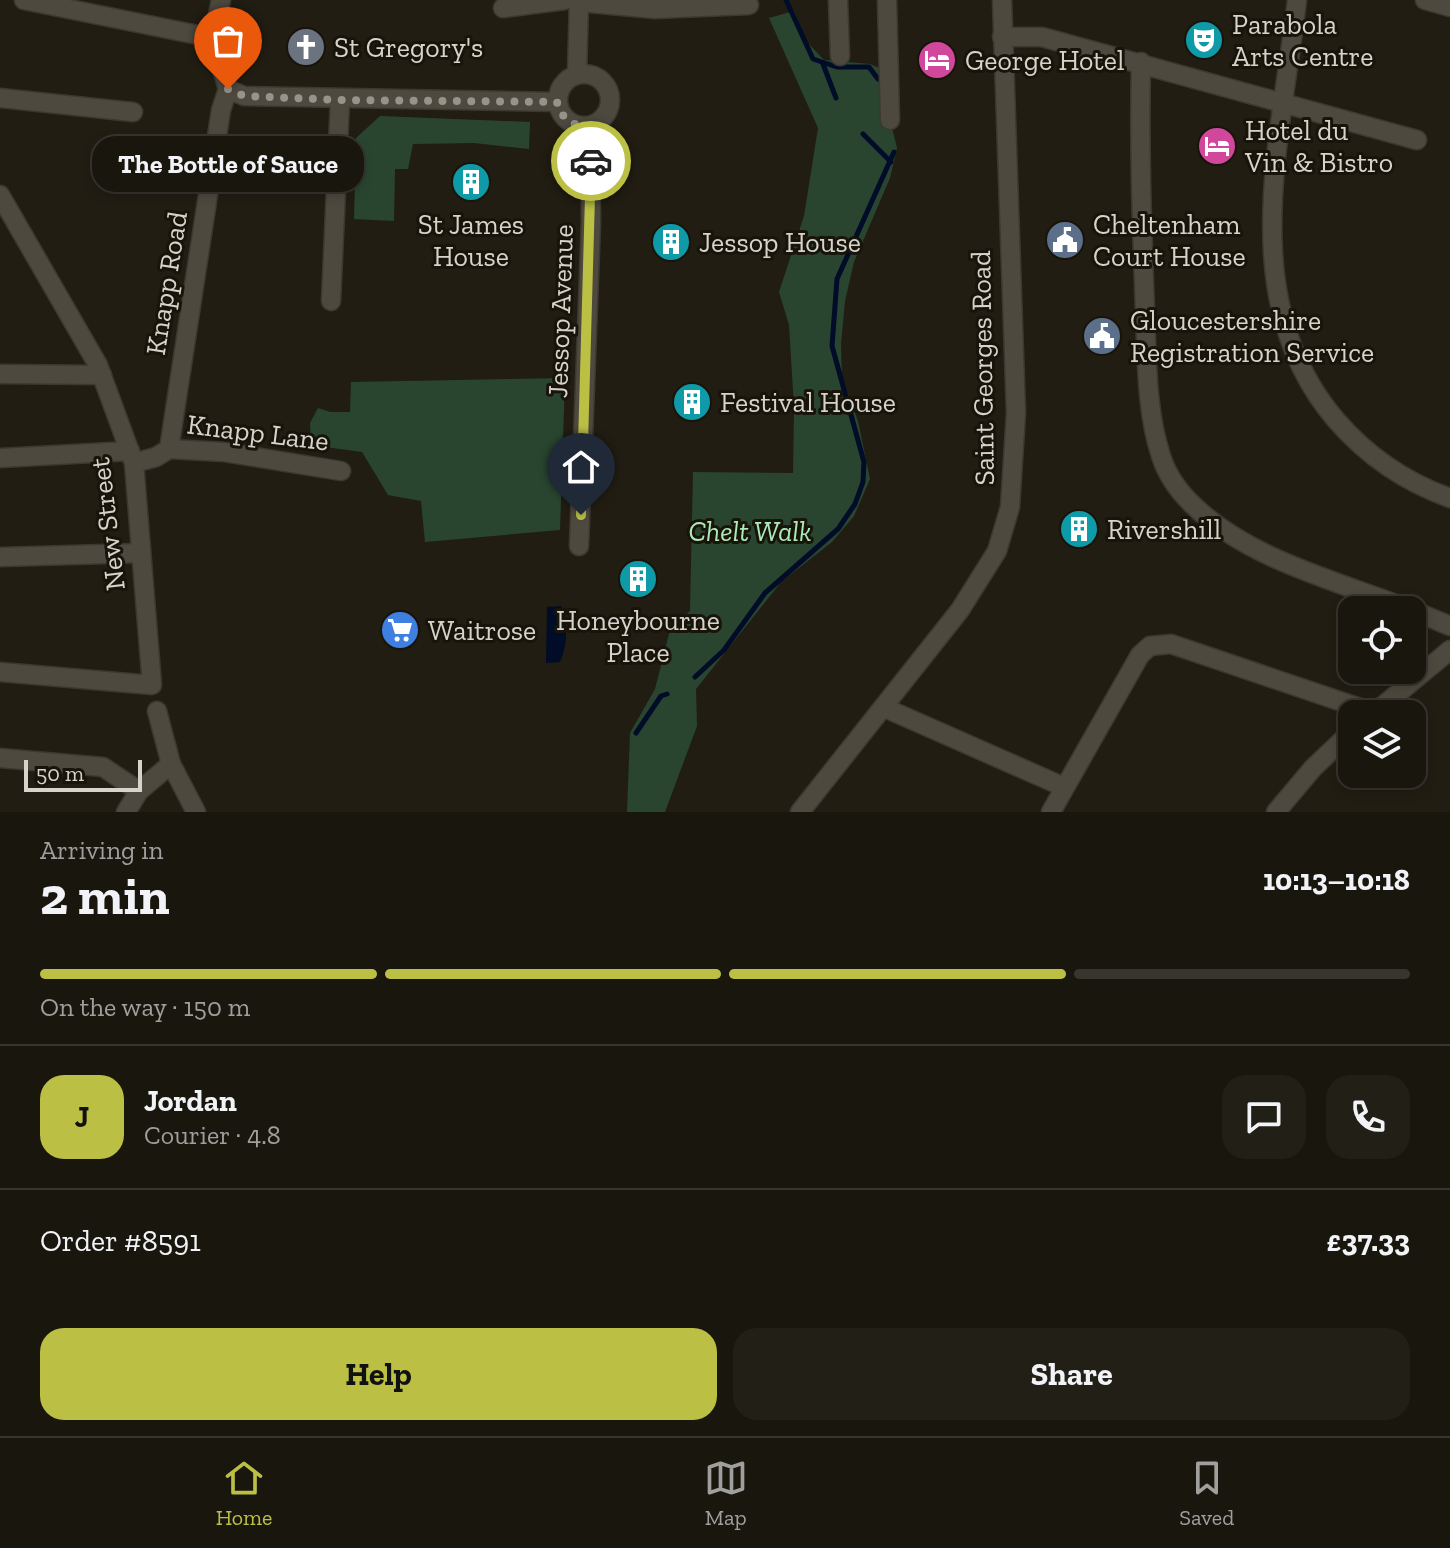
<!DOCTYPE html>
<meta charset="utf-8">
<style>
body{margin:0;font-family:"Zilla Slab",serif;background:#221f17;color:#f1f3f6;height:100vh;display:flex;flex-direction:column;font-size:30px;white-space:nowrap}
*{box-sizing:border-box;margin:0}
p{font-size:26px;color:#9f9f9e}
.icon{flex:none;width:44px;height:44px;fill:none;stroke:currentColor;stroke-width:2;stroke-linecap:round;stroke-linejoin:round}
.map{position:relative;height:812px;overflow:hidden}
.side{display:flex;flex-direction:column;background:#19160e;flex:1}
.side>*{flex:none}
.controls{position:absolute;left:1338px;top:596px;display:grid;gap:16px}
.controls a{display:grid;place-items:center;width:88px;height:88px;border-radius:16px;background:#19160e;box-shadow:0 4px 12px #0003,0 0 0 2px #37352e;font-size:40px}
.scale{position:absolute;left:24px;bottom:20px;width:118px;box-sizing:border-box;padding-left:8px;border:4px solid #d5d3cc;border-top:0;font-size:22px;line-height:28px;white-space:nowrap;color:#d5d3cc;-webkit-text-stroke:6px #18140a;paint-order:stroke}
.pin{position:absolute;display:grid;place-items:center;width:68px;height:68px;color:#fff;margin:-82px -34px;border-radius:50% 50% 50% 0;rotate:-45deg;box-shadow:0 0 8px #0007}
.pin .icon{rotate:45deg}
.courier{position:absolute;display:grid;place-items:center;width:80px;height:80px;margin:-40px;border:6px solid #bbc045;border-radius:50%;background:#fff;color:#222;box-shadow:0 2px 10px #0007}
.bubble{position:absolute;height:56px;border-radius:24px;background:#19160e;box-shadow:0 4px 12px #0003,0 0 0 2px #37352e;font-size:26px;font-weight:700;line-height:56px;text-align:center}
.headline em{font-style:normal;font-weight:700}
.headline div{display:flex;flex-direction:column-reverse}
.headline{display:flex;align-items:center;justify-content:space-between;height:136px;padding:0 40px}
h1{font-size:52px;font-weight:700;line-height:60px}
.bar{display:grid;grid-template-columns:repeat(4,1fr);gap:12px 8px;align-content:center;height:96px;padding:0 40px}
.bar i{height:10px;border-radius:6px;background:#37352e}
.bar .current{background:#bbc045}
.bar p{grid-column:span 4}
.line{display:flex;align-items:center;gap:20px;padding:0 40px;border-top:2px solid #37352e}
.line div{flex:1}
.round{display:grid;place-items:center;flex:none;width:84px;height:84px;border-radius:24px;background:#221f17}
.primary-button{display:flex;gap:16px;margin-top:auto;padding:16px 40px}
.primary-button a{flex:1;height:92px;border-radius:24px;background:#bbc045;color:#111;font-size:32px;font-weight:700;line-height:92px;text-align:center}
.primary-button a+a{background:#221f17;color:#f1f3f6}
.dock{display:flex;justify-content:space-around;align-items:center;height:112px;border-top:2px solid #37352e;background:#19160e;font-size:22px;color:#9f9f9e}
.dock a{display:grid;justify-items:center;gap:4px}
.dock .current{color:#bbc045}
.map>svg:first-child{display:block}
</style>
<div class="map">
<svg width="1450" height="812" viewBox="0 0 1450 812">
<rect width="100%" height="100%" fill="#211d13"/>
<g fill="#294530">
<polygon points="794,11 807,42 824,60 870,64 889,72 890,120 897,148 890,178 854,262 845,301 841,344 842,378 858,421 870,479 854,516 832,542 781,582 696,689 697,726 665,812 627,812 630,733 655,689 670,630 690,611 693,472 793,473 794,407 789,325 779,292 804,216 818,128 769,18"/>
<polygon points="380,116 530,122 529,149 474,143 413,144 408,169 395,169 394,221 354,219 356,138"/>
<polygon points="565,378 560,530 425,542 421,501 388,495 362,452 311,445 310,423 318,408 330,412 350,412 351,382"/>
</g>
<path fill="#010c28" d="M561 606C568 626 568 643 560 662L546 663 547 607Z"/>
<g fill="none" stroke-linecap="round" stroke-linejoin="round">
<g stroke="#010c28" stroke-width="5">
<polyline points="786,0 813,59 837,67 869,67 878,79"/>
<polyline points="823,64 836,98"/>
<polyline points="863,134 891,162"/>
<polyline points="695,677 724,650 765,593 838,529 855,504 863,482 864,462 832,346 837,279 894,152"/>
<polyline points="636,733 661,696 667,694"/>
</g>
<defs>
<g id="minor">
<polyline points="24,0 213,38"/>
<polyline points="838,0 840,56"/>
<polyline points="887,0 890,120"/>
<path d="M1297 0C1281 141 1234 301 1336 420 1368 457 1405 482 1450 498"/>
<polyline points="1425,0 1450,7"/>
<polyline points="579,2 655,9 749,5"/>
<polyline points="503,8 565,0"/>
<polyline points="1002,37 1042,37 1417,140"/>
<polyline points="213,38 228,89 244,96 557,102"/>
<polyline points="213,38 221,0"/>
<path d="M1141 62C1139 146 1142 228 1145 311 1147 358 1146 411 1161 456 1167 475 1179 492 1194 506 1250 560 1340 582 1412 610"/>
<circle cx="584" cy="100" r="26"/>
<polyline points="577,74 579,0"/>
<polyline points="0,98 133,112"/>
<polyline points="0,195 98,365 134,463 152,685 0,672"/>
<polyline points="331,301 340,100"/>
<polyline points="0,374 102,375"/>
<polyline points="169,449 224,452 341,471"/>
<polyline points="0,458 130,451"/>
<polyline points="134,463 156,457 169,449 221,110 228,89"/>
<polyline points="579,546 591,222 590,126"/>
<polyline points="0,557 141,553"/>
<polyline points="1412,610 1450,626"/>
<polyline points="885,708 1064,787"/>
<polyline points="157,711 171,764 196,812"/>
<polyline points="1373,714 1450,650"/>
<polyline points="0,758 103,767 139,791"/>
<polyline points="126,812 139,791 171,764"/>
<polyline points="800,812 960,610 997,551 1010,507 1016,413 1002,0"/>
<polyline points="1051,812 1140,655 1150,646 1171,644 1375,713"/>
<polyline points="1276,812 1313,768 1352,731"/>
</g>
</defs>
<use href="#minor" stroke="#3b3832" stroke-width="21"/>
<use href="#minor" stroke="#4e493e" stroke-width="18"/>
</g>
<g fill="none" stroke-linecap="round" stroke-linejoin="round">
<path stroke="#96938b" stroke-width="8" stroke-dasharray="0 14.4" d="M228 89 244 96 340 100 557 102C561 119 573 127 590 126L591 161"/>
<polyline stroke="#bbc045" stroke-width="10" points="581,515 591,161"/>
</g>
<defs>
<symbol id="theatre-disc" viewBox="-11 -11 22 22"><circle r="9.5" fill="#0f9aa8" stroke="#18140a"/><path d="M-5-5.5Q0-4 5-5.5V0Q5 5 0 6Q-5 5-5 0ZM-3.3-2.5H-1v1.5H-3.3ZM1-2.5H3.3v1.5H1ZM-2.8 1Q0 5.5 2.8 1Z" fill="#fff"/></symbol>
<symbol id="church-disc" viewBox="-11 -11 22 22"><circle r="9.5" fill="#6b7280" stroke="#18140a"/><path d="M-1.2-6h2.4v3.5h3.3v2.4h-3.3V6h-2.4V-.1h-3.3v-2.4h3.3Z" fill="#fff"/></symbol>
<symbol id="hotel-disc" viewBox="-11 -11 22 22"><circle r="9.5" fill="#d1479c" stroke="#18140a"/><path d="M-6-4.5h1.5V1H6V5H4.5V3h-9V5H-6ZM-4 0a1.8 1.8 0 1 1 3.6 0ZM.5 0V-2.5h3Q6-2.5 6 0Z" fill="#fff"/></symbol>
<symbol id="building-disc" viewBox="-11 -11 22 22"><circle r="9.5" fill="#0f9aa8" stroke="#18140a"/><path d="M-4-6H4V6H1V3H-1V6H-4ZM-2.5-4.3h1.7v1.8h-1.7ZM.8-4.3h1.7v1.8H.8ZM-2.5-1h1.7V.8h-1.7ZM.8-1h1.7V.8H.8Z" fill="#fff"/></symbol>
<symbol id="civic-disc" viewBox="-11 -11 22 22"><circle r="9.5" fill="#5c6f8a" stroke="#18140a"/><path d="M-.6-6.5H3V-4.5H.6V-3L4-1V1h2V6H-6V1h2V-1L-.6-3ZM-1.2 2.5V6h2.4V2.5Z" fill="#fff"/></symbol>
<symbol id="supermarket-disc" viewBox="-11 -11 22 22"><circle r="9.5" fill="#3f7fe0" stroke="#18140a"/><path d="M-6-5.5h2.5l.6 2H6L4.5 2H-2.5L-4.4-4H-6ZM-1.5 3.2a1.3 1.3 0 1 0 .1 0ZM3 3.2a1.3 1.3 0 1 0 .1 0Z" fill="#fff"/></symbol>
</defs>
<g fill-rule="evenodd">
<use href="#theatre-disc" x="1182" y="18" width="44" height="44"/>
<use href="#church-disc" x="284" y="25" width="44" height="44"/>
<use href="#hotel-disc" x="915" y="38" width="44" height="44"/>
<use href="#hotel-disc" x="1195" y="124" width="44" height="44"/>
<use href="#building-disc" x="449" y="160" width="44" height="44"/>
<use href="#civic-disc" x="1043" y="218" width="44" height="44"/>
<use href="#building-disc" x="649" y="220" width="44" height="44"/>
<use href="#civic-disc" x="1080" y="314" width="44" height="44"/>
<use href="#building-disc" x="670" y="380" width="44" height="44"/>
<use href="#building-disc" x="1057" y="507" width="44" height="44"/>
<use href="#building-disc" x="616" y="557" width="44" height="44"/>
<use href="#supermarket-disc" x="378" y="608" width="44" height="44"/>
</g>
<g text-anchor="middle" stroke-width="6" stroke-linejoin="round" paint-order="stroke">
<g font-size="28" fill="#d5d3cc" stroke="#18140a" text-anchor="start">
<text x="1232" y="34">Parabola<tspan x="1232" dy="32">Arts Centre</tspan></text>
<text x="334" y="57">St Gregory's</text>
<text x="965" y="70">George Hotel</text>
<text x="1245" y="140">Hotel du<tspan x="1245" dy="32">Vin &amp; Bistro</tspan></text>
<text x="471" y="234" text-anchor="middle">St James<tspan x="471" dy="32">House</tspan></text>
<text x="1093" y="234">Cheltenham<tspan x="1093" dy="32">Court House</tspan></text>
<text x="699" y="252">Jessop House</text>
<text x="1130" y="330">Gloucestershire<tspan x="1130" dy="32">Registration Service</tspan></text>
<text x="720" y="412">Festival House</text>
<text x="1107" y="539">Rivershill</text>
<text x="638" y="630" text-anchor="middle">Honeybourne<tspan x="638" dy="32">Place</tspan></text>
<text x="428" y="640">Waitrose</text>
</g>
<g font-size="28" fill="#d5d3cc" stroke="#18140a">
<text transform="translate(166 283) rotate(-81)" y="10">Knapp Road</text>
<text transform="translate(560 311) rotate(-88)" y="10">Jessop Avenue</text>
<text transform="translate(982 368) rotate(-91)" y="10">Saint Georges Road</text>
<text transform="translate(258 432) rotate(7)" y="10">Knapp Lane</text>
<text transform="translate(107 524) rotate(-97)" y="10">New Street</text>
</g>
<g font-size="28" font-style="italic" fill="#abeab9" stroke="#18140a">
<text x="750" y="541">Chelt Walk</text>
</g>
</g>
</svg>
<div class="controls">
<a><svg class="icon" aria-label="locate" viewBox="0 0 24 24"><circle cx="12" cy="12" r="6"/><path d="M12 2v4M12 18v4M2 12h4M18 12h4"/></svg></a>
<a><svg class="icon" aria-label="layers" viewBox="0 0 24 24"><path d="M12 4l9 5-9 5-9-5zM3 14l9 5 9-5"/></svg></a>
</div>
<div class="scale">50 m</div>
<div class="pin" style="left:228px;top:89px;background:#ea580c"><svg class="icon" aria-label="bag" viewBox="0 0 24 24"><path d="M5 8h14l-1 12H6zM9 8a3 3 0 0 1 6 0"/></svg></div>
<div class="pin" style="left:581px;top:515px;background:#1f2937"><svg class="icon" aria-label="home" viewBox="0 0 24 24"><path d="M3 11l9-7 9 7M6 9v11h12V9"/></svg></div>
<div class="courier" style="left:591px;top:161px"><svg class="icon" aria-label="car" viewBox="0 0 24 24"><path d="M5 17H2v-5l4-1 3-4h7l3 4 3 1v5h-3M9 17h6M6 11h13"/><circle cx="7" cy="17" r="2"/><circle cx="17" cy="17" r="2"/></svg></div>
<div class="bubble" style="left:92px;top:136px;width:272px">The Bottle of Sauce</div>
</div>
<section class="side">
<div class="headline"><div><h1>2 min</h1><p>Arriving in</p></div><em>10:13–10:18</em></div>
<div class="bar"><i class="current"></i><i class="current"></i><i class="current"></i><i></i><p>On the way · 150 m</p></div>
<div class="line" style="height:144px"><b class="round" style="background:#bbc045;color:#111">J</b><div><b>Jordan</b><p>Courier · 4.8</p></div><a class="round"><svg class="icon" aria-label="chat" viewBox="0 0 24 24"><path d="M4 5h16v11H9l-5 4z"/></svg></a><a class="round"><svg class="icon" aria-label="phone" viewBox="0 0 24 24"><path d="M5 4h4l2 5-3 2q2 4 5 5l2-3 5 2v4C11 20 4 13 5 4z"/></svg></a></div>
<div class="line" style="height:104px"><div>Order #8591</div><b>£37.33</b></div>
<div class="primary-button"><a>Help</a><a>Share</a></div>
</section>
<nav class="dock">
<a class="current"><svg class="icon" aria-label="home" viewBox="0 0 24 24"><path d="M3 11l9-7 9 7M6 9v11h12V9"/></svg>Home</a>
<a><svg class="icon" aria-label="map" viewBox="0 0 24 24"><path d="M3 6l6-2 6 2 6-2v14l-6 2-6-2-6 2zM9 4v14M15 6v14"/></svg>Map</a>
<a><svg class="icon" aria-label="saved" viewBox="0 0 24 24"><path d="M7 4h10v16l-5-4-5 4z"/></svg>Saved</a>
</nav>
